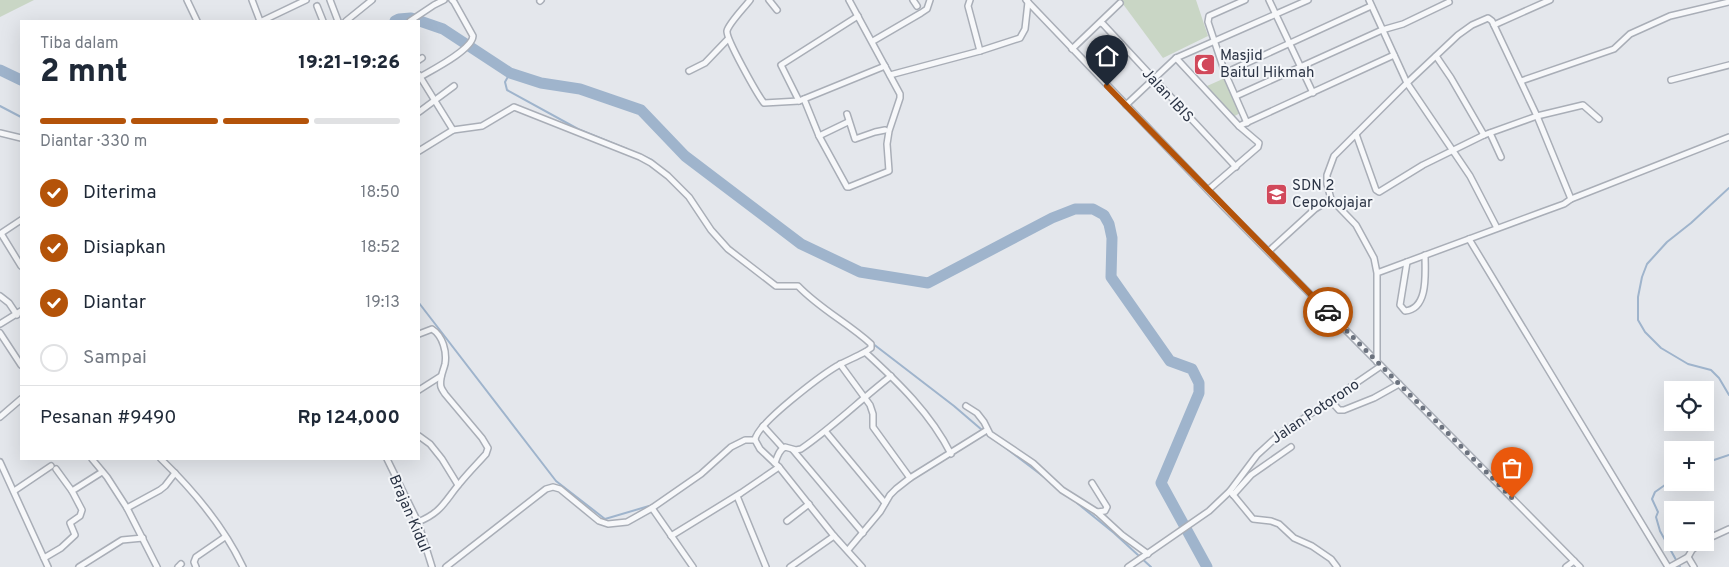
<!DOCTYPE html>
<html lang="id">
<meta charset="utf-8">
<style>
body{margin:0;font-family:Overpass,sans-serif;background:#f6f6f7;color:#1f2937;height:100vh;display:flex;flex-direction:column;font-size:19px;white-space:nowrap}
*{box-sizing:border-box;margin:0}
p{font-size:16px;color:#747a83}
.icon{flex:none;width:28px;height:28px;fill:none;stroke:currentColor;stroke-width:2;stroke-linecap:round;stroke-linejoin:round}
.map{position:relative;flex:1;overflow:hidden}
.drawer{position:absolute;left:20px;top:20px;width:400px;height:440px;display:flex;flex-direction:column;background:#fff;border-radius:0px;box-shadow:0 5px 20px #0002}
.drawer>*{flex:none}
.buttons{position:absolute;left:1664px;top:381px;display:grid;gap:10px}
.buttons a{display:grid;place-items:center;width:50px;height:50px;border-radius:0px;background:#fff;box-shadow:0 5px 20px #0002;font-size:25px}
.pin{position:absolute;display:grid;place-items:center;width:42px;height:42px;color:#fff;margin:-51px -21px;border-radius:50% 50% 50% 0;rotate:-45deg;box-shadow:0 0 5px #0007}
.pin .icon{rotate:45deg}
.courier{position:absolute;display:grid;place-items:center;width:50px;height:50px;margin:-25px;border:4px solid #b45309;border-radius:50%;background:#fff;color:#222;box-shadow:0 1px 6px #0007}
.head em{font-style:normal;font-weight:800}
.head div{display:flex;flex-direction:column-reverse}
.head{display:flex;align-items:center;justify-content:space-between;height:85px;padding:0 20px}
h1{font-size:32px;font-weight:800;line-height:38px}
.bar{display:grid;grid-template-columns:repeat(4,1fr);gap:8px 5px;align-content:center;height:60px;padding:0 20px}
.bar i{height:6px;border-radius:4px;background:#e0e1e3}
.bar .selected{background:#b45309}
.bar p{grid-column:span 4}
.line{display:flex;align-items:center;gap:12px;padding:0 20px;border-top:1px solid #e0e1e3}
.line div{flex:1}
ol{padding:0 20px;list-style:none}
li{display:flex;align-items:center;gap:15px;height:55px}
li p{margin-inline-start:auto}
li .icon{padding:5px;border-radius:50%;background:#b45309;color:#fff;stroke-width:4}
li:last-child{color:#747a83}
li i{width:28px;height:28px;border:2px solid #e0e1e3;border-radius:50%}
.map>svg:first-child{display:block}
</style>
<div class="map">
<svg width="1729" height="567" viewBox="0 0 1729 567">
<rect width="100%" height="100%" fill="#e4e7ec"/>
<g fill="#c9d6c5">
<polygon points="0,0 34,0 0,17"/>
<polygon points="1120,0 1196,0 1208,36 1163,58"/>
<polygon points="1225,78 1240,113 1233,117 1207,86"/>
</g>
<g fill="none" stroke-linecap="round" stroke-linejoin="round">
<g stroke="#9fb4cc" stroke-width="2">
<polyline points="510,73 505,82 507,90 578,129 627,149"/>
<polyline points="0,106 21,117"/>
<polyline points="643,156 652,160 656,164"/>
<polyline points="1729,188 1691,223 1667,242 1647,264 1642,277 1638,297 1638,320 1645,332 1661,348 1688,364 1711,370 1719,378 1729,395"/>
<polyline points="783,284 796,283 798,285"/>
<polyline points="419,303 556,481 605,519 649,506"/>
<polyline points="872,343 954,406 982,430"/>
<polyline points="986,433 1048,480"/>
<polyline points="1705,463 1729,455"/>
<polyline points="1672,480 1655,492 1652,499 1658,512 1656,517 1660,531 1680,567"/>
<polyline points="1077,503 1114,533 1151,567"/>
</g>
<g stroke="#9fb4cc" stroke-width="11">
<polyline points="395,21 399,19 411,18 443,29 510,73 541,83 580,89 641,110 685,156 801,244 860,272 928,283 1052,218 1075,209 1093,209 1104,215 1109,224 1112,238 1111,277 1170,361 1192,369 1199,383 1199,393 1161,483 1207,567"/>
<polyline points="0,70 21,80"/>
</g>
<defs>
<g id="street">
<polyline points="187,0 197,21"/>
<polyline points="252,0 260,21"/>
<polyline points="330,0 338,21"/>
<path d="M750 0C745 7 729 23 727 31 726 39 757 94 764 103L799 101 885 66"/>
<polyline points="769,0 777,10"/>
<polyline points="913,0 917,6"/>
<polyline points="970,0 968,6 980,51"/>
<polyline points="1026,0 1224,207 1580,567"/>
<polyline points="1245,0 1209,16 1208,22 1225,73 1247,123"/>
<polyline points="1269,0 1313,93"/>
<polyline points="1369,0 1407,83 1470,176 1497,228"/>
<polyline points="540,1 541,0"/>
<polyline points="317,6 323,21"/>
<polyline points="262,21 306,0"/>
<polyline points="346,21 372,0"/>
<polyline points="410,21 434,5 444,0"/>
<polyline points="1100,23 1103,24 1236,167"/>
<polyline points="1494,25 1550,0"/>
<polyline points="873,41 921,13 927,9 930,0"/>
<polyline points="1072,49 1120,3"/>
<polyline points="1436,56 1451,78 1484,135"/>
<polyline points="1176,58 1239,126 1259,143 1258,147 1208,190"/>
<polyline points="419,60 422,58"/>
<polyline points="689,71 705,63 728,39"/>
<polyline points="1225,73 1371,6"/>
<polyline points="419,75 453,130"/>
<polyline points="890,75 980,51 1020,38 1025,29 1028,2"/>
<path d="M420 77C432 70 472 50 473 36L454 2 452 0"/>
<polyline points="1671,80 1729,65"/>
<polyline points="1521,81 1614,49 1630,34 1670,16 1729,2"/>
<polyline points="1236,96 1382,30 1403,24 1449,2"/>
<polyline points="804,99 819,136 847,187 849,187 889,171 887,144 889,131 900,98 900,94 849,0"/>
<polyline points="799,101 781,65 858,16"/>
<polyline points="1126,105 1176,58 1308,0"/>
<polyline points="419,112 454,86"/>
<polyline points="847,114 855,139 875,132 885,130"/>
<polyline points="1239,126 1394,55"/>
<polyline points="0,133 21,138"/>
<polyline points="1490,133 1501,157"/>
<polyline points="1356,134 1376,190 1379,192 1423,165 1484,135 1537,116 1583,105 1599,119"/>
<polyline points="819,136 848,122"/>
<path d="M419 151 453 130 482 126 514 107 640 157 651 163 668 176 689 197 711 230 728 249 776 286H798C820 309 848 323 871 344V348L865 352"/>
<polyline points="1571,199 1729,137"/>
<polyline points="0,234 21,220"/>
<polyline points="2,235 21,266"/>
<polyline points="1469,239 1668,567"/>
<polyline points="1269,251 1315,209 1331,199"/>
<path d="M1407 262 1400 305 1405 311C1429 309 1425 272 1425 255"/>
<polyline points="1377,273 1542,212 1564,204 1571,199 1537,116 1492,21 1488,18 1472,25 1458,35 1407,83 1334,156 1327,175 1327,184 1331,199 1356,225 1374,258 1377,273 1377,362"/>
<polyline points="0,296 9,303 17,315"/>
<polyline points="0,324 21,311"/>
<polyline points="0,333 21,365"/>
<polyline points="840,364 870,405 873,414 873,427 910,478"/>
<polyline points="419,390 441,376"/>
<polyline points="1331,401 1339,410 1344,410 1374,398 1399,384"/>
<polyline points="966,406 977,413 984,422 990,434 1033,463 1062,490 1097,512 1122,535 1148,554"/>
<polyline points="0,417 21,399"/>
<polyline points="763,426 783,448"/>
<polyline points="826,432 885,503"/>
<polyline points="419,436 430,444 442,459 458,485"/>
<polyline points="793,450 863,533"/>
<polyline points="92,459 107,477 127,508 157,567"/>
<path d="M161 459C193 490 224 527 243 567"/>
<polyline points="387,459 418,522 432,567"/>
<polyline points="0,462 48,567"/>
<path d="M775 463C777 457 779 450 785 447L796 450 801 449C833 427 860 400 891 376"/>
<polyline points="56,469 72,491"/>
<polyline points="1092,483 1107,507 1105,511 1097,512"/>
<polyline points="14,491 51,466"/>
<polyline points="1230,491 1253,519 1271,521 1279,524 1294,538 1312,546 1331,559 1337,567"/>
<polyline points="1233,495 1251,475 1291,447"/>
<polyline points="737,496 766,567"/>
<polyline points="127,508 160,490 165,486 175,473"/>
<polyline points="652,508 701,474 731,447 745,440 755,440"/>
<polyline points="787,521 809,504"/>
<path d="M418 522C442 512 444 502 460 483 468 473 477 464 486 454L488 448 482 438 445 394C444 392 442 390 441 387 439 379 443 372 445 364 447 352 443 336 432 329L419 334"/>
<polyline points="671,536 741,493 779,467"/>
<polyline points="1705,540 1729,529"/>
<polyline points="848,550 880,512 890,495 896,489 910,478 987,430"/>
<polyline points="1688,557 1692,550 1702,542"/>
<polyline points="44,558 61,548 75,535 70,523 80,516 82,510 72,491 102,472"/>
<polyline points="79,567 122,540 143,538"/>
<polyline points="178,567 181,564"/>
<polyline points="196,567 194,562 196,557 225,537"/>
<polyline points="446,567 546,489 553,487 560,489 599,521 608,524 627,522 652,508 693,567"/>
<polyline points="790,567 834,536"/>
<path d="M862 567 834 536 779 467 760 449 755 440C756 424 822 375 837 366 846 361 856 357 865 352 898 382 931 414 951 454"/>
<polyline points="1128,567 1209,511 1230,491 1257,455 1281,433 1324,405 1381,366"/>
<polyline points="1566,567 1574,561"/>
<polyline points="1670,567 1688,557 1694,567"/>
</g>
</defs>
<use href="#street" stroke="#a9aeb7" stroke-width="8"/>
<use href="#street" stroke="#f7f8fa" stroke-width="5"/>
</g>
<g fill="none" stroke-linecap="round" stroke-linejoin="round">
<polyline stroke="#6c737f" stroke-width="5" stroke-dasharray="0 9" points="1328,312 1512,498"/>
<polyline stroke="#b45309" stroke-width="6" points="1107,86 1328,312"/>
</g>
<defs>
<symbol id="mosque-square" viewBox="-11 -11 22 22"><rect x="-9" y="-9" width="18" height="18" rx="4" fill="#d1495b" stroke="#f4f6f9"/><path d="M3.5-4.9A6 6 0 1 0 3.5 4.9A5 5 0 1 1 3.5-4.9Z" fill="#fff"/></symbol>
<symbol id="school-square" viewBox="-11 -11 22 22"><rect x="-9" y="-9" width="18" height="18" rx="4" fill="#d1495b" stroke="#f4f6f9"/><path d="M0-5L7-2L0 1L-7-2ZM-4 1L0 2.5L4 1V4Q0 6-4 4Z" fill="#fff"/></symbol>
</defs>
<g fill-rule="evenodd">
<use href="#mosque-square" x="1192" y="52" width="25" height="25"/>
<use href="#school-square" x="1264" y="182" width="25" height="25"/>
</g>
<g text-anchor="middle" stroke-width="4" stroke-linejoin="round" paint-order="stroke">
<g font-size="15" fill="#2b3445" stroke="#f4f6f9" text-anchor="start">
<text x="1220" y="60">Masjid<tspan x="1220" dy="17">Baitul Hikmah</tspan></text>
<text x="1292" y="190">SDN 2<tspan x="1292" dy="17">Cepokojajar</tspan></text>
</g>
<g font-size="15" fill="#2b3445" stroke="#f4f6f9">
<text transform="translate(1168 95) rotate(47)" y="5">Jalan IBIS</text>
<text transform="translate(1315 411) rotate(-34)" y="5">Jalan Potorono</text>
<text transform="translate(410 513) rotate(67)" y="5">Brajan Kidul</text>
</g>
</g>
</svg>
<div class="buttons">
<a><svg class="icon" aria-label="locate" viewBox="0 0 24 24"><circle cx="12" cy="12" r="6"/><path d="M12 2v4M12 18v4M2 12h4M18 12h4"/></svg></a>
<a>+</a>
<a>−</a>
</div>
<div class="pin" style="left:1512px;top:498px;background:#ea580c"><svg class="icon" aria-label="bag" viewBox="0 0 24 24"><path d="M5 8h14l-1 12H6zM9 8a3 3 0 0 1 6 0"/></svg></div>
<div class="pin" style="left:1107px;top:86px;background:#1f2937"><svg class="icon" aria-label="home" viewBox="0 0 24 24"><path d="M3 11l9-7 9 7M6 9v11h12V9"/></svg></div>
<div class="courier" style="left:1328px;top:312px"><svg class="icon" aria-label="car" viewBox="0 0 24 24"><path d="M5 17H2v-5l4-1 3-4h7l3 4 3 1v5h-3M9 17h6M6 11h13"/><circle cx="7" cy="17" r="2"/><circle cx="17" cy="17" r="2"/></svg></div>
<section class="drawer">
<div class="head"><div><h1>2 mnt</h1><p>Tiba dalam</p></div><em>19:21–19:26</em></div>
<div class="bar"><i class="selected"></i><i class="selected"></i><i class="selected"></i><i></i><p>Diantar · 330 m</p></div>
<ol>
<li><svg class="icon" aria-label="check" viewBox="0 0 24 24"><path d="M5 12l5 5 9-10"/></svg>Diterima<p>18:50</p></li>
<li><svg class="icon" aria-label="check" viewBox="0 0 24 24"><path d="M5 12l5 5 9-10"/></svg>Disiapkan<p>18:52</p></li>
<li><svg class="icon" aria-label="check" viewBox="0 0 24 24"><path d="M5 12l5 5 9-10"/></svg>Diantar<p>19:13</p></li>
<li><i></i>Sampai</li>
</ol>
<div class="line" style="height:65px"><div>Pesanan #9490</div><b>Rp 124,000</b></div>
</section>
</div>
